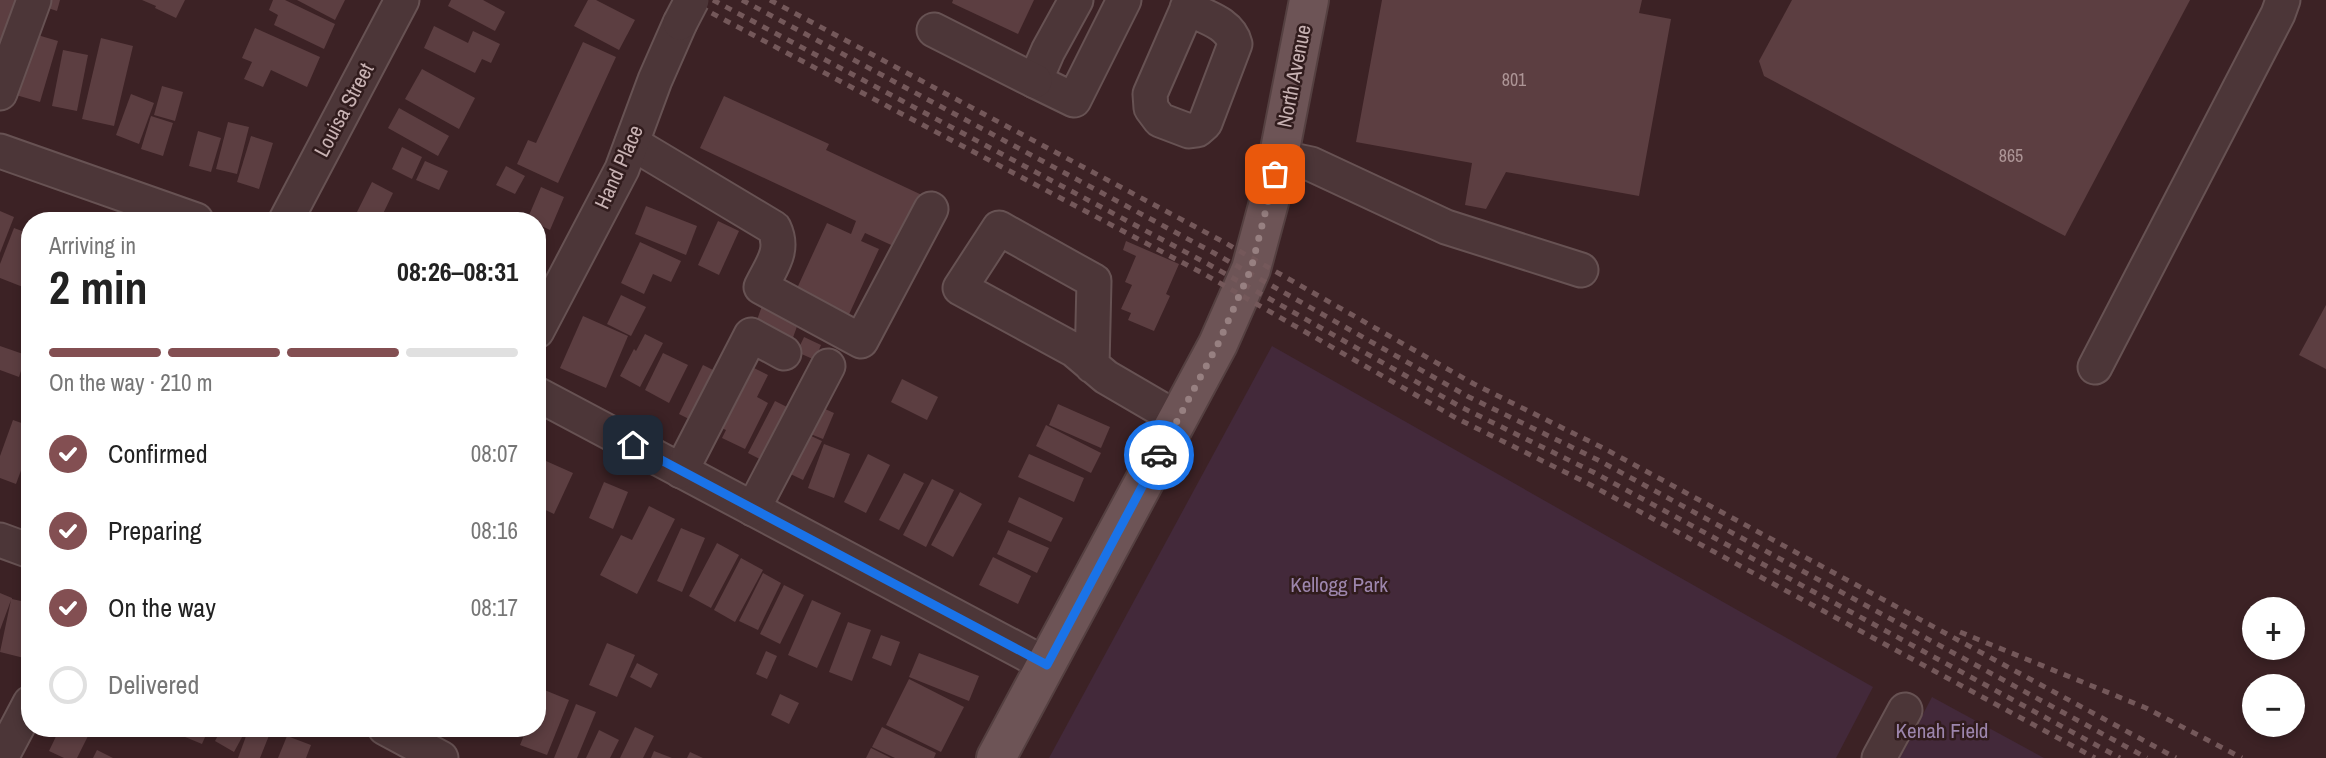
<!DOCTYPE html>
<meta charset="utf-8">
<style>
body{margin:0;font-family:"Archivo Narrow",sans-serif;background:#f2f2f2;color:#222;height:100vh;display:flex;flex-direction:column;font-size:26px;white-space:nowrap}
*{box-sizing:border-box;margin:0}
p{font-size:23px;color:#767676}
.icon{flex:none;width:38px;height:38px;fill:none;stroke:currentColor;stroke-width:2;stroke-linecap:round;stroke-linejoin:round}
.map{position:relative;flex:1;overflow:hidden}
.sheet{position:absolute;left:21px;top:212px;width:525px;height:525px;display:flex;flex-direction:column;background:#fff;border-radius:28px;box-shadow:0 4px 10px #0003}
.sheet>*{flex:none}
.fabs{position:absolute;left:2242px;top:597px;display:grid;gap:14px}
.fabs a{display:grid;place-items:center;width:63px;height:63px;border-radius:50%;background:#fff;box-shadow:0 4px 10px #0003;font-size:35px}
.pin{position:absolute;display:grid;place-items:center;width:60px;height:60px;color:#fff;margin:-30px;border-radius:14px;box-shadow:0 4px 10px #0006}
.courier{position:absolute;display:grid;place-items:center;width:70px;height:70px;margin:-35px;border:5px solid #1a73e8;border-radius:50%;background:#fff;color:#222;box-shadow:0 2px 9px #0007}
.overview em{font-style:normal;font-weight:800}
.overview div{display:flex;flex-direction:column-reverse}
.overview{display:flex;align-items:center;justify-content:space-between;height:119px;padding:0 28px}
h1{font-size:46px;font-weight:800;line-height:52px}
.bar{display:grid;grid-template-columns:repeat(4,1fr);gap:10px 7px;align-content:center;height:84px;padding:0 28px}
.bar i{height:9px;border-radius:5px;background:#e0e0e0}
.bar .on{background:#834f52}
.bar p{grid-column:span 4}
ol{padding:0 28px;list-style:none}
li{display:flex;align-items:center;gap:21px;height:77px}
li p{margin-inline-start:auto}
li .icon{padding:7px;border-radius:50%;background:#834f52;color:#fff;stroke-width:4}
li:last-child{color:#767676}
li i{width:38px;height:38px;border:4px solid #e0e0e0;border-radius:50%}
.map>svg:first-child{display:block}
</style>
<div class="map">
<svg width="2326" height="758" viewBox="0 0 2326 758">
<rect width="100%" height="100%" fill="#3c2225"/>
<g fill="#43293a">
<polygon points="1272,346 1873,687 1836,758 1049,758"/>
<polygon points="1932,697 2044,758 1900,758"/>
</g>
<g fill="#5c3e41">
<polygon points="0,0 22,0 0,71"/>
<polygon points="41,0 60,0 57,11 39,5"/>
<polygon points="142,0 185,0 176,18 155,8 156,6"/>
<polygon points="273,0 285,0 335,24 324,49 274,25 278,15 269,10"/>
<polygon points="297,0 345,0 335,20"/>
<polygon points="451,0 483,0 505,12 495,31 448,6"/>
<polygon points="588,0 596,0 635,20 619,50 574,26"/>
<polygon points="953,0 1034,0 1018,34 952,3"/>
<polygon points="1382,0 1642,0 1639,13 1671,19 1639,196 1506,172 1486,209 1465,205 1472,163 1356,142"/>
<polygon points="1792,0 2190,0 2065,236 1764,76 1759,61"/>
<polygon points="434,26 468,43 473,31 500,44 491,63 482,59 475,73 424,48"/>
<polygon points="255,28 320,57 307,87 271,70 263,87 244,79 252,62 242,58"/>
<polygon points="34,34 58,41 40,102 16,95"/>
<polygon points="101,38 133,46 114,126 82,119"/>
<polygon points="583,42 616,57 558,183 517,164 528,140 536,143"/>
<polygon points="63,50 88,55 77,111 52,106"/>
<polygon points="422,69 475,98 459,129 405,99"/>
<polygon points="162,86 183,92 175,121 154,115"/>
<polygon points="131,94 154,103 139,144 116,135"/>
<polygon points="724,96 829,144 826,150 924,196 900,249 865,233 861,241 879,249 846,321 793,297 827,223 851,234 856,221 700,148"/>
<polygon points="399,108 449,136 438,156 388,128"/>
<polygon points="151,116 173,123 163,156 141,149"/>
<polygon points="228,122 249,127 237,174 216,169"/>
<polygon points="198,131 221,138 211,172 189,166"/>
<polygon points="251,136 273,143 259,189 237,182"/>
<polygon points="402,147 422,157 412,179 392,169"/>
<polygon points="425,161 448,171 439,190 416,180"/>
<polygon points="506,166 525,176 515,194 496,185"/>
<polygon points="372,182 393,193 380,220 353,220"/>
<polygon points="541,187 564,197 550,230 537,224 537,220 527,220"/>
<polygon points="646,206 697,226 686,255 635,234"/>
<polygon points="0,211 14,217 0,253"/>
<polygon points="718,221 739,231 719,275 698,265"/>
<polygon points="14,228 30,234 28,289 0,278 0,264"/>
<polygon points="1126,241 1179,264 1166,294 1170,296 1154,331 1128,320 1131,313 1121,309 1132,285 1125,282 1136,256 1123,250"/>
<polygon points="640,242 681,261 671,282 653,274 644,294 621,283"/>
<polygon points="621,295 646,307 631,336 607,324"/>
<polygon points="2326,305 2326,369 2299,355"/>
<polygon points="762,306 799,321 791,343 754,328"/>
<polygon points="583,316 628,336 606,388 560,368"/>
<polygon points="645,334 663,343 640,387 620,376 634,349 636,351"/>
<polygon points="804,337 821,345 815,360 797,352"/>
<polygon points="0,346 26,355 19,377 0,370"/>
<polygon points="663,353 688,365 669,403 645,390"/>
<polygon points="740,361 768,375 757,397 768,403 745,449 722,438 726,430 709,422"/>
<polygon points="703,365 723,375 699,424 679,414"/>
<polygon points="902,379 938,397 927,420 891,402"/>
<polygon points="775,401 799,413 773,466 748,453"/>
<polygon points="814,404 834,413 823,439 803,431"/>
<polygon points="1058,404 1110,427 1101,448 1049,425"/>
<polygon points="13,420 30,426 30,446 16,484 0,478 0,456"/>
<polygon points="1046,425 1101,453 1091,473 1036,446"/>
<polygon points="796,429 822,441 803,480 778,468"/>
<polygon points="824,444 850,454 834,498 808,488"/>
<polygon points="868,454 890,465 866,513 844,502"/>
<polygon points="1029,454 1084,478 1074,502 1018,477"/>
<polygon points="537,457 573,473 554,514 537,506"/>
<polygon points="904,473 924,483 899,530 879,520"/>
<polygon points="932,479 954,490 926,547 903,535"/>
<polygon points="604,482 628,492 613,529 589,518"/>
<polygon points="960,492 982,504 953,557 931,545"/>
<polygon points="1019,497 1063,518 1051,542 1008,522"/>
<polygon points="649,506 675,519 637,594 600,575 621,535 632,540"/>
<polygon points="681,528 705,538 682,592 657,581"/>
<polygon points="1008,530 1049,548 1037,573 997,554"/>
<polygon points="717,543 739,555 711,608 689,596"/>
<polygon points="993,557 1031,576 1018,604 979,585"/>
<polygon points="741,558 763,570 735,622 714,610"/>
<polygon points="763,573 781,583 758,630 739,621"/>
<polygon points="784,585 804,595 780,644 760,634"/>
<polygon points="0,593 12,598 12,599 30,603 30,630 24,658 0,652 11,600 0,630"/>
<polygon points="812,600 841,613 817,668 788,655"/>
<polygon points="848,622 871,630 852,681 829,672"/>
<polygon points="881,635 900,642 891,666 872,658"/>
<polygon points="607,643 635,655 617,697 589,685"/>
<polygon points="766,651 777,656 767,679 756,674"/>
<polygon points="919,653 979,676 969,701 909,677"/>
<polygon points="637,663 658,674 651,688 630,677"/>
<polygon points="909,679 964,707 941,752 886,725"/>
<polygon points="542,689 569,700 547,755 520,745 527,728 537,728 537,700"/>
<polygon points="780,694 799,703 789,724 771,715"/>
<polygon points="576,704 596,712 577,758 554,758"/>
<polygon points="635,727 654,736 643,758 620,758"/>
<polygon points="882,727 936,753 934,758 895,758 872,747"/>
<polygon points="60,728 71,728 88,736 77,758 64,758 49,751"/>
<polygon points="180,728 209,728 202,744 178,734"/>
<polygon points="222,728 247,728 234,752 215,741"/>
<polygon points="249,728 272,728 260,758 238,758"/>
<polygon points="599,730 619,740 610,758 586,758"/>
<polygon points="287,736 311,745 306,758 278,758"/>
<polygon points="871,748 891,758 866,758"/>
<polygon points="97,750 113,758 93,758"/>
<polygon points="654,751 672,758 651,758"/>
<polygon points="690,752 703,758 687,758"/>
</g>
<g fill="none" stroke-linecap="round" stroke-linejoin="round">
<defs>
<g id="minor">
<polyline points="1076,0 1048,51 1035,81 1074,100 1124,0"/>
<path d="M1187 8C1205 17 1230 23 1235 44L1205 123 1197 130 1189 131 1160 120 1151 108 1150 94 1191 0"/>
<polyline points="934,30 1035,81"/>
<polyline points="0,93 34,0"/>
<path d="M632 143 774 228C785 251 771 266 761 287L861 341 931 209"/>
<polyline points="0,151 196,220"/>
<polyline points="1278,157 1311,164 1446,227 1581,270"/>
<polyline points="286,220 402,0"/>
<polyline points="537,331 622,169 655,80 680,23"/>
<polyline points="1092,366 1094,281 999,228 960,288 1074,350 1106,377 1178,419"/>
<polyline points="2095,367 2278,14 2283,0"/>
<polyline points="537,394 1047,665"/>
<polyline points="681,471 751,335 784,353"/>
<polyline points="753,509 828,366"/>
<polyline points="0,540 30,551"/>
<polyline points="385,728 441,758"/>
<polyline points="1,758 30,703"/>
<polyline points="1879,758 1905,710"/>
</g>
<polyline id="major" points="996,758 1218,344 1251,269 1272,191 1309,0"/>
</defs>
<use href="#minor" stroke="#675253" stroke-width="37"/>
<use href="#major" stroke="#554041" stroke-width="42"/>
<use href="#minor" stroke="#4c3638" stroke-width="33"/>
<use href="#major" stroke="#6d5456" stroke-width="38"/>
<g stroke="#74585a" stroke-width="5" stroke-dasharray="7 7" stroke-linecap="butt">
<polyline points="687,0 1204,274 1456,418 1587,483 2095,758"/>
<polyline points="713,0 1208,264 1461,407 1593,472 2120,758"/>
<polyline points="742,0 1214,253 1467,396 1598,460 2147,758"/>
<polyline points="770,0 1220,240 1474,384 1605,449 2176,758"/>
<polyline points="1960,632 2146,708 2242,758"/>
</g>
<defs>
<polyline id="minor-bridge" points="680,23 692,0"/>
</defs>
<use href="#minor-bridge" stroke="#675253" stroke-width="37" stroke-linecap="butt"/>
<use href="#minor-bridge" stroke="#4c3638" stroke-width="33"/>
</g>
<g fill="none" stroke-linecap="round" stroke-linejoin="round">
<polyline stroke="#978081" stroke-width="7" stroke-dasharray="0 12.6" points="1159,455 1218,344 1251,269 1275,174"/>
<polyline stroke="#1a73e8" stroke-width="9" points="633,445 1047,665 1159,455"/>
</g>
<g text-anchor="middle" stroke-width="5" stroke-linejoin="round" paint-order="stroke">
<g font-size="18" fill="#ad9596">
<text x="1514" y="86">801</text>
<text x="2011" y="162">865</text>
</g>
<g font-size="21" fill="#c8b2b3" stroke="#311c1d">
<text transform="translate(1294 76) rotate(-79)" y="7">North Avenue</text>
<text transform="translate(344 110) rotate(-62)" y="7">Louisa Street</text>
<text transform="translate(619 167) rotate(-66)" y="7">Hand Place</text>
</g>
<g font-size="21" fill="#9d86ad" stroke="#311c1d">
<text x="1339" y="592">Kellogg Park</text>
<text x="1942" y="738">Kenah Field</text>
</g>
</g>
</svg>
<div class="fabs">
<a>+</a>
<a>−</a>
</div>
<div class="pin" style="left:1275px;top:174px;background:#ea580c"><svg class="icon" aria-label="bag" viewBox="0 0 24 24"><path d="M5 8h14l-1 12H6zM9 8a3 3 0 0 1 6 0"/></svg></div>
<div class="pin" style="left:633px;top:445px;background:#1f2937"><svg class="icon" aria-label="home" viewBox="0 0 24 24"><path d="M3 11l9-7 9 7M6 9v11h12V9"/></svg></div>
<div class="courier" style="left:1159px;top:455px"><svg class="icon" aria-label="car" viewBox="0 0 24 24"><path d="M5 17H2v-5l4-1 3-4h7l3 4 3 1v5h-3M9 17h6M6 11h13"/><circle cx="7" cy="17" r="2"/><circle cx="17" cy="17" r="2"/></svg></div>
<section class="sheet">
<div class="overview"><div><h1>2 min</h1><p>Arriving in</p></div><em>08:26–08:31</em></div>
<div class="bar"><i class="on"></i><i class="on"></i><i class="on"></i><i></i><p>On the way · 210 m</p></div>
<ol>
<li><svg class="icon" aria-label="check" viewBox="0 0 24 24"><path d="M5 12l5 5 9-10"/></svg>Confirmed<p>08:07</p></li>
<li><svg class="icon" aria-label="check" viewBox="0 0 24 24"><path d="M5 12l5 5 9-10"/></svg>Preparing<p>08:16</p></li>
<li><svg class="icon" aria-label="check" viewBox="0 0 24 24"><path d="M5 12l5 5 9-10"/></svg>On the way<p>08:17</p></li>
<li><i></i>Delivered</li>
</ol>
</section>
</div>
